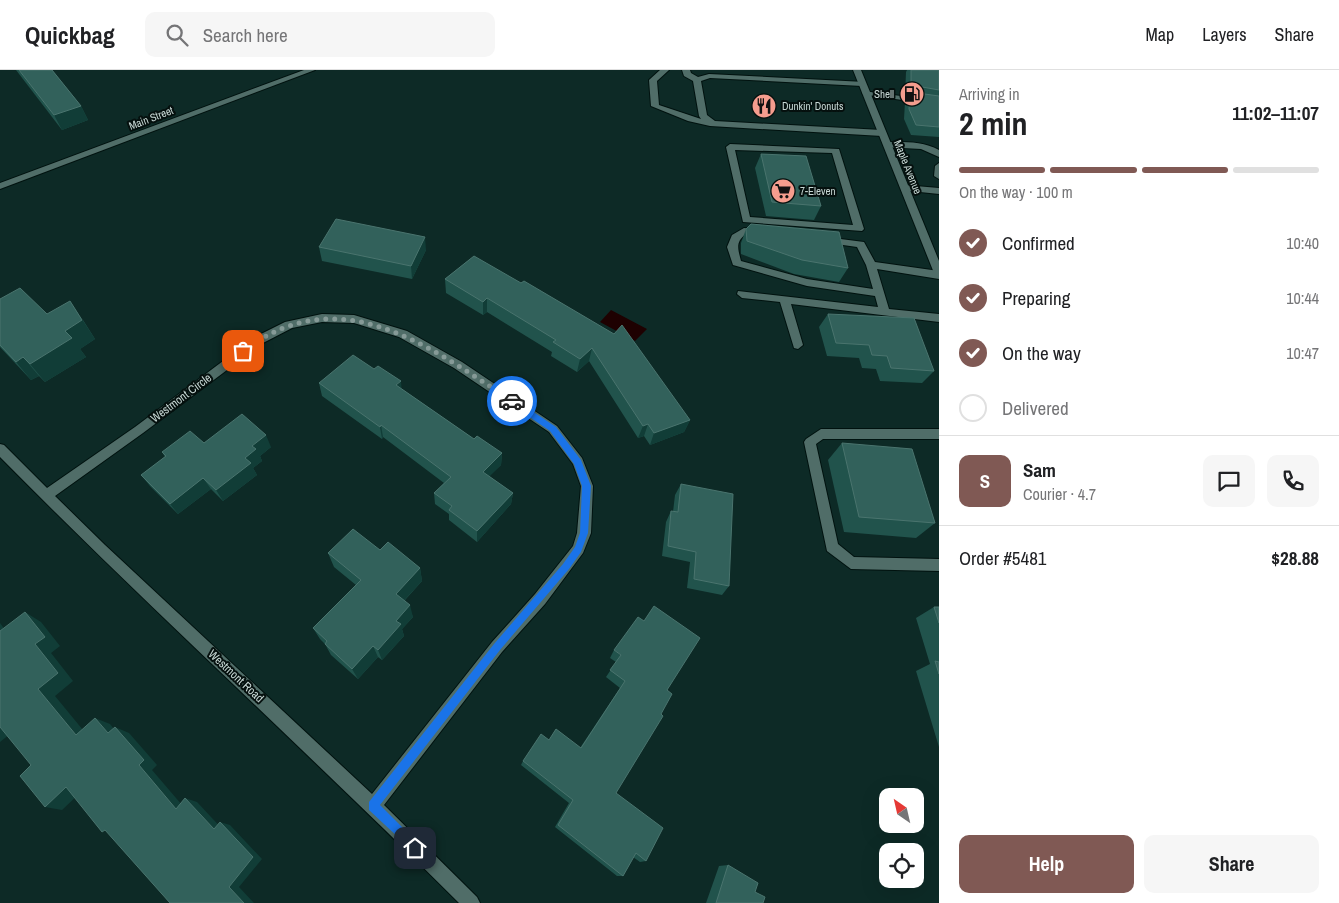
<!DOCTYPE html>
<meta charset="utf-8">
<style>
body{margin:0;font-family:"Archivo Narrow",sans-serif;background:#f6f6f6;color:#202124;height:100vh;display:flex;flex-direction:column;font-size:19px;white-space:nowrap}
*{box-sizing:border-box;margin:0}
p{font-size:16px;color:#757577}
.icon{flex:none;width:28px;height:28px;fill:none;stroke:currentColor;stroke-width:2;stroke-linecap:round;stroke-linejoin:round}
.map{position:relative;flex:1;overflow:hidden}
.side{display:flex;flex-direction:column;background:#fff;width:400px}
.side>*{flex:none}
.needle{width:32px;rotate:326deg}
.fabs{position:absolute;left:879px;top:718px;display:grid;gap:10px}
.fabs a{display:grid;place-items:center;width:45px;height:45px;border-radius:10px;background:#fff;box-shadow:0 5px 20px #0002;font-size:25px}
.pin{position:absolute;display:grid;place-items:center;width:42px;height:42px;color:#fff;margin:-21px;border-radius:10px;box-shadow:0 2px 8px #0006}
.courier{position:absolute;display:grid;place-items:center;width:50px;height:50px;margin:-25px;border:4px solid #1a73e8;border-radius:50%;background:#fff;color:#222;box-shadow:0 1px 6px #0007}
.overview em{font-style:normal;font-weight:700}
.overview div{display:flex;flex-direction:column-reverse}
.overview{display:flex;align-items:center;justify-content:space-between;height:85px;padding:0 20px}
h1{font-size:32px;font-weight:700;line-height:38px}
.bar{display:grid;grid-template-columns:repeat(4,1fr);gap:8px 5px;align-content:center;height:60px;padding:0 20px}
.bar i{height:6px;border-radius:4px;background:#e0e0e0}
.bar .current{background:#805954}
.bar p{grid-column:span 4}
.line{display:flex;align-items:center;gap:12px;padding:0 20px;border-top:1px solid #e0e0e0}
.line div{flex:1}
.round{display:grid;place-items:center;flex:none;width:52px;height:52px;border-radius:10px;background:#f6f6f6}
ol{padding:0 20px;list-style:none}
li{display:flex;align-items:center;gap:15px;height:55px}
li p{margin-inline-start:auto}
li .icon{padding:5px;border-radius:50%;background:#805954;color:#fff;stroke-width:4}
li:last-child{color:#757577}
li i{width:28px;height:28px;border:2px solid #e0e0e0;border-radius:50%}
.button{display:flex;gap:10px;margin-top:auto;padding:10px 20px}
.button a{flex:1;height:58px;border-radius:10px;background:#805954;color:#fff;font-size:20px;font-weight:700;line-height:58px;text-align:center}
.button a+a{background:#f6f6f6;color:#202124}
header{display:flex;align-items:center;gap:30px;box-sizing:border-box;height:70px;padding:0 25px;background:#fff;border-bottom:1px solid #e0e0e0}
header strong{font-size:24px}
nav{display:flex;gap:28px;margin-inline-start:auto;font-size:18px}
.search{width:350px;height:45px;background:#f6f6f6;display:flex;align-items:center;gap:12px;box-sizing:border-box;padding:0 18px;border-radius:10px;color:#757577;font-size:19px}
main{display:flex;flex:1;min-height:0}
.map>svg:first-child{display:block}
</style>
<header>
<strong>Quickbag</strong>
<div class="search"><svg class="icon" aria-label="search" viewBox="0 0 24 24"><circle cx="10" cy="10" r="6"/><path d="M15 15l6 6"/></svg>Search here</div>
<nav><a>Map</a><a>Layers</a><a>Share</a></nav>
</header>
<main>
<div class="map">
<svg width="939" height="833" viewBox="0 0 939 833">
<rect width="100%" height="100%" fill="#0d2a26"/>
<polygon fill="#1e0101" points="611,240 647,259 635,271 600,252"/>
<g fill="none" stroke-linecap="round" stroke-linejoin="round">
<defs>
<g id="lane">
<polygon points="660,0 669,0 657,11 659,35 701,49 699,46 693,11 684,6 682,0 690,0 691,3 698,7 709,4 865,12 866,14 862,16 710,8 701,11 707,45 715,51 882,60 886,63 882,66 710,56 688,51 651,36 649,10"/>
<polygon points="863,21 939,31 939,35 866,25 862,23"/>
<path d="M887 72C905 72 923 71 939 80V87L921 79 884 77V73Z"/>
<path d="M730 74 839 79 864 159 862 161 743 152 726 77ZM735 80 832 83 853 155 750 147Z"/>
<polygon points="939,93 939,109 934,106 935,96"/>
<path d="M744 158 762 160 767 163 762 166 746 164C735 172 738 179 741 191L807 209 873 219 866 195 857 177 822 172 820 170 825 167 864 172 875 192 939 201V209L877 199 889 239 939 244V252L791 234 803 275 798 279 794 278 780 232 742 228 737 224 738 221 878 237 875 226 807 216 733 195 727 177 732 165Z"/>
<polygon points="821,359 939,359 939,369 823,369 816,374 838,474 854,487 939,489 939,501 851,499 827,481 804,372 806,369"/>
</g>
<g id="street">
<polygon points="904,115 939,118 939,124 901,120 901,116"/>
<path d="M322 244 354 245 407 261 462 292 557 356 582 388 593 416 591 463 583 483 545 534 502 582 384 735 477 827 480 833H459C308 682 150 539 0 387V374L4 375 47 418 135 357 255 267 285 252ZM322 252 354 253 399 267 454 298 549 362 573 394 581 416 577 463 573 476 535 524 492 572 372 724 105 475 55 426 143 363 263 273 292 258Z"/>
</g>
<g id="secondary">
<polygon points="304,0 315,0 0,119 0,113"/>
<polygon points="853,0 861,0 939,191 939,207 934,203"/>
</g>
</defs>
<use href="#lane" stroke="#00120f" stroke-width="2"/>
<use href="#street" stroke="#00120f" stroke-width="2"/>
<use href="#secondary" stroke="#00120f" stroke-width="2"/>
<use href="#lane" fill="#506d68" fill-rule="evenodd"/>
<use href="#street" fill="#506d68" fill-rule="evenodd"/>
<use href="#secondary" fill="#506d68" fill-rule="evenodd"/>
</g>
<g fill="#21534c">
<polygon points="16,0 52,0 81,36 88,50 62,60"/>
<polygon points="907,0 939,0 939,67 911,65 904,49 905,32 909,25 905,25 906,2"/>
<polygon points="761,84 821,136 814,150 766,146 755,98"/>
<polygon points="746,159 848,198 839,212 794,204 741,184 741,173"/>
<polygon points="319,177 426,180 412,209 322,191"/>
<polygon points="474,186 690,350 684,362 650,375 644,366 638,368 589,291 577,302 551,286 552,282 487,242 483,245 446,223 445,209"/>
<polygon points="0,229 47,244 83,250 95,269 80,279 86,287 45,312 39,306 31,310 0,277"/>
<polygon points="828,244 934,301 922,313 880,311 876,299 862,298 859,288 827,286 819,257"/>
<polygon points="319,313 402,319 474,369 502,383 501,395 489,406 513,423 511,434 477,472 449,450 449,444 435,434 434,423 444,413 383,367 382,369 322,326"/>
<polygon points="204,373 271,377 260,386 262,391 253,398 257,405 223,431 211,419 178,444 150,416 141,405 165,387 162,382"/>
<polygon points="842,373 935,453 916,468 844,462 828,390"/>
<polygon points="681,414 729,516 722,525 687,518 690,492 662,486 666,452 671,441 673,442 675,425"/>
<polygon points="380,480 420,498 422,511 405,530 413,547 402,559 404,566 382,590 378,587 358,609 331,585 325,574 320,569 313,558 356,515 334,497 328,483"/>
<polygon points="934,537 939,537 939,677 916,601 930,594 916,548"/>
<polygon points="614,580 667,620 616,723 646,791 640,792 633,787 623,806 617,806 555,757 569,733 521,695 523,691 549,670 580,678 620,618 606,607 616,592 610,588"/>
<polygon points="728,795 755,822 763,833 706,833 719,796"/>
</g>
<g fill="#113d37">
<polygon points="81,36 88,50 62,60 54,45"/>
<polygon points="425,167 426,180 412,209 411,196"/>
<polygon points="487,228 487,242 483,245 483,232"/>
<polygon points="70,231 95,269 80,279 86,287 45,312 30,294 65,261"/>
<polygon points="592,278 589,291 577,302 580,289"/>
<polygon points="23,287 39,306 31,310 16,292"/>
<polygon points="401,311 402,324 396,315"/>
<polygon points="690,350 684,362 650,375 654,363"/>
<polygon points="648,354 644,366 638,368 643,356"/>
<polygon points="381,355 383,367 382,369 380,357"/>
<polygon points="266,365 271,377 260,386 262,391 253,398 257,405 223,431 216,420 245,388 252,376"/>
<polygon points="502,383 501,395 483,413 483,402"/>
<polygon points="203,408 211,419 178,444 170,434"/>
<polygon points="513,423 511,434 477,472 477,461"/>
<polygon points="420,498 422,511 399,536 396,524"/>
<polygon points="410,535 413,547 402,559 404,566 382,590 378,580 396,551"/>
<polygon points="25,542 41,552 60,576 51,583 73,611 55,626 92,671 76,665 38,619"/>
<polygon points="0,553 14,572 0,564"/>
<polygon points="373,576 378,587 358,609 352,599"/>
<polygon points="95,648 110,654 122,669 108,663"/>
<polygon points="0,654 15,660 0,672"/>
<polygon points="115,657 129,663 157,695 152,700 188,742 176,739 139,695"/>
<polygon points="66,717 82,721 62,740 45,737"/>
<polygon points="185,728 197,732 225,762 214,759"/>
<polygon points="220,752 230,755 262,789 239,817 254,833 244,833 229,817"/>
</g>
<g fill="#32615b" stroke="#4a746e">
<polygon points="19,0 52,0 81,36 54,45"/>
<polygon points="911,0 939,0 939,20 911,15"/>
<polygon points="910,22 939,26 939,57 916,55 909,39"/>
<polygon points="761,84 806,86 821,136 772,132"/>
<polygon points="336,149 425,167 411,196 319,177"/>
<polygon points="751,154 839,162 848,198 802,190 747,171 746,159"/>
<polygon points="474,186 521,213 524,211 614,264 622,255 690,350 654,363 648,354 643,356 592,278 580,289 553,272 556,270 487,228 483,232 445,209"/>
<polygon points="20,218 47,244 70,231 82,250 65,261 72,268 30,294 23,287 16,292 0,275 0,229"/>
<polygon points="828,244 914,248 934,301 891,298 887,286 872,285 869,275 836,273"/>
<polygon points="353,285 374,299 378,296 401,311 396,315 474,369 477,366 502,383 483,402 513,423 477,461 449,440 452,436 434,423 451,407 381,355 380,357 319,313"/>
<polygon points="242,344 266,365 252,376 256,379 245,388 251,393 216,420 203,408 170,434 141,405 166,386 162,382 190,361 204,373"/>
<polygon points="842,373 912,379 935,453 859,447"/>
<polygon points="681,414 733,424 729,516 694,509 696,482 668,476 671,441 678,442"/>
<polygon points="353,459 380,480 388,472 420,498 396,524 410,535 396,551 401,554 378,580 373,576 352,599 325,574 327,571 313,558 361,510 328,483"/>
<polygon points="654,536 700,568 667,620 672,624 661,644 663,646 616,723 663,758 646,791 636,783 623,806 558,755 573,730 523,691 541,664 549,670 556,659 581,678 625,611 610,600 621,585 614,580 638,547 644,551"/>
<polygon points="934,537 939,537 939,553"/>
<polygon points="25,542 45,567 35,574 58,603 38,619 76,665 95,648 108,663 115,657 144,690 139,695 176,739 185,728 214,759 220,752 253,787 229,817 244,833 170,833 105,760 102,762 66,717 45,737 20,706 31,695 0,657 0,561"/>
<polygon points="935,591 939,592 939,604"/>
<polygon points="728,795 758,813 755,822 765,827 763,833 716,833"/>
</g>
<polygon fill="#1a73e8" points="509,329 514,329 556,357 581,390 591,416 588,463 581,482 569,499 500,580 380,735 419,774 419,781 415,783 369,740 369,732 494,574 563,494 575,477 580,463 582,416 574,394 550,361 509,333"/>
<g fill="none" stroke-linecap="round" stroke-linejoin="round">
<path stroke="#869a97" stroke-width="5" stroke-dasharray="0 9" d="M243 281C340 208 427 275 512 331"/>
</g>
<defs>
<symbol id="fuel-disc" viewBox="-11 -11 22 22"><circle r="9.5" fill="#f59d8e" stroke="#05100e"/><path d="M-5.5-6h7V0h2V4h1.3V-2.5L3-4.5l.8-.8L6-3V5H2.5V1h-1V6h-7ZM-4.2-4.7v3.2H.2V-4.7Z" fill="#111"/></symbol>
<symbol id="restaurant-disc" viewBox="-11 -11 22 22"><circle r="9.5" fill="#f59d8e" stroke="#05100e"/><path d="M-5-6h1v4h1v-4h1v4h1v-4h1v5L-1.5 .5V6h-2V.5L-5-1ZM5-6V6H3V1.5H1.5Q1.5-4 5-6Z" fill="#111"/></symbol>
<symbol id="supermarket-disc" viewBox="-11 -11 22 22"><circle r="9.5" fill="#f59d8e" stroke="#05100e"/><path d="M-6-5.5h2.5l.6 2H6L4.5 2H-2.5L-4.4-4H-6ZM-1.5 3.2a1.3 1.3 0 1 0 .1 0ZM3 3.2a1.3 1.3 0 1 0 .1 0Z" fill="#111"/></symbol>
</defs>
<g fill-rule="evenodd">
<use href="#fuel-disc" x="898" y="10" width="28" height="28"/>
<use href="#restaurant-disc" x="750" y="22" width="28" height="28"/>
<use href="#supermarket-disc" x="769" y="107" width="28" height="28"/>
</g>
<g text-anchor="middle" stroke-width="4" stroke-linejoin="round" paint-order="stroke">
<g font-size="11" fill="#c7d7d4" stroke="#05100e" text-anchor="start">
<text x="894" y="28" text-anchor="end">Shell</text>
<text x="782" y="40">Dunkin' Donuts</text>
<text x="800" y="125">7-Eleven</text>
</g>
<g font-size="11" fill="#c7d7d4" stroke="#05100e">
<text transform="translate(151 48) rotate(-21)" y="4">Main Street</text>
<text transform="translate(908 97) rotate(68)" y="4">Maple Avenue</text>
</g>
<g font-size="12" fill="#c7d7d4" stroke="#05100e">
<text transform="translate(181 328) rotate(-37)" y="4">Westmont Circle</text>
<text transform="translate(236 606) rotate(43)" y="4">Westmont Road</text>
</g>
</g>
</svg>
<div class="fabs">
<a><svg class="needle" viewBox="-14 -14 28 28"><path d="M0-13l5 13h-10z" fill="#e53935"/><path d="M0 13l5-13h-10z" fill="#757577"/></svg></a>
<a><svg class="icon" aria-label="locate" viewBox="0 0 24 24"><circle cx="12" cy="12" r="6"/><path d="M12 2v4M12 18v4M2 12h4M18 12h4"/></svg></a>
</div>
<div class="pin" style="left:243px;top:281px;background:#ea580c"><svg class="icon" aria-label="bag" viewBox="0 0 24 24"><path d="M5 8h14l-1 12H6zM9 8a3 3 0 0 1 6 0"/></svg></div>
<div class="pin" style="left:415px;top:778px;background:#1f2937"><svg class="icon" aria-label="home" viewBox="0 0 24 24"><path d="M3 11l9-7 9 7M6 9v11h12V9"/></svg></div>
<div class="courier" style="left:512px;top:331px"><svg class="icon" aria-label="car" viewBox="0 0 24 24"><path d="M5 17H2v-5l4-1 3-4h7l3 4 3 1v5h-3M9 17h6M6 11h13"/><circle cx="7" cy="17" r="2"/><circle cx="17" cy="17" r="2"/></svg></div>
</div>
<section class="side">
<div class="overview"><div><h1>2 min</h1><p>Arriving in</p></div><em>11:02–11:07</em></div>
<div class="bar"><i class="current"></i><i class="current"></i><i class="current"></i><i></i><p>On the way · 100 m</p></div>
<ol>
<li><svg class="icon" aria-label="check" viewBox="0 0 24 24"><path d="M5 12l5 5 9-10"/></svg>Confirmed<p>10:40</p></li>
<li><svg class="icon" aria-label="check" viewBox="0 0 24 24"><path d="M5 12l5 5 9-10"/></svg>Preparing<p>10:44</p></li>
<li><svg class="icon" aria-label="check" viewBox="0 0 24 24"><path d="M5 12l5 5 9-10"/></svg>On the way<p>10:47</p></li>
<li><i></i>Delivered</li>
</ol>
<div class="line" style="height:90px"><b class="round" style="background:#805954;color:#fff">S</b><div><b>Sam</b><p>Courier · 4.7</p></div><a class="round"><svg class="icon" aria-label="chat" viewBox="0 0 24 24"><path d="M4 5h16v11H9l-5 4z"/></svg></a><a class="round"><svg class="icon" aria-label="phone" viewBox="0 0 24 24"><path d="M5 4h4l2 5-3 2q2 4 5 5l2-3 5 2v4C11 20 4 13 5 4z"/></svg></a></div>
<div class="line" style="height:65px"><div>Order #5481</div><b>$28.88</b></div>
<div class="button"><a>Help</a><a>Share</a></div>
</section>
</main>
